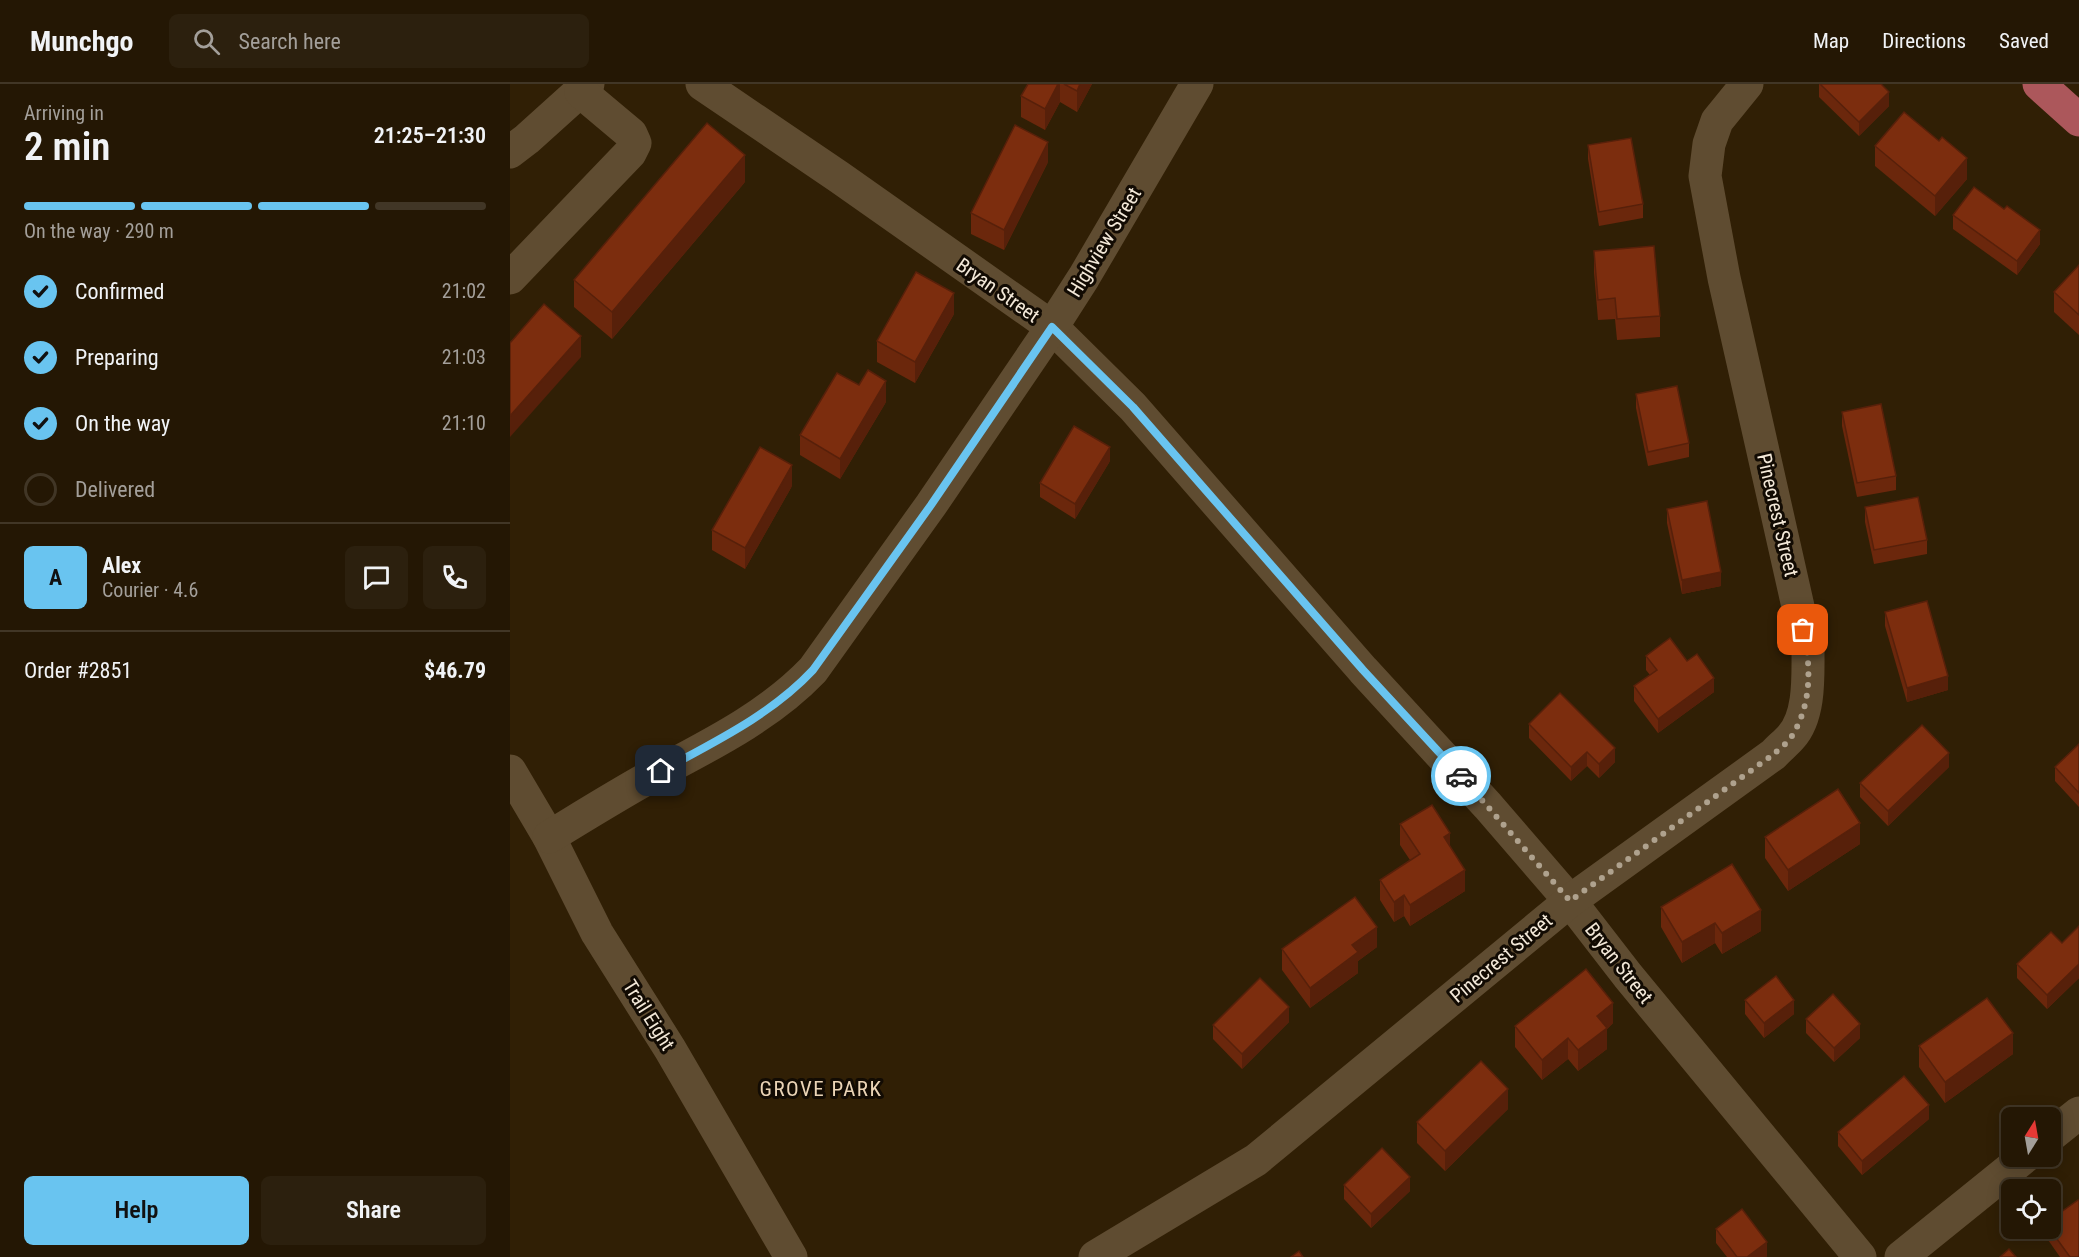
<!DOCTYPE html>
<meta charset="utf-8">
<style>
body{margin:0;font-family:"Roboto Condensed",sans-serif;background:#2c200e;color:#f1f3f6;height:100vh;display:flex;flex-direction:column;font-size:22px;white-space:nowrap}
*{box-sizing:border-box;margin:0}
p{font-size:20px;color:#a39f9a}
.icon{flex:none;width:33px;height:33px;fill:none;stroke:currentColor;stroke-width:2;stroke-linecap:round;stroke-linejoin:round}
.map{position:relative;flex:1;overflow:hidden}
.side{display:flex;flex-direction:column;background:#241704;width:510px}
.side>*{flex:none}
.needle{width:39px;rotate:11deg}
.buttons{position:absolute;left:1491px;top:1023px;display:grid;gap:12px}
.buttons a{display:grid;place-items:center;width:60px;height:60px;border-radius:9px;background:#241704;box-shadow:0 3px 15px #0003,0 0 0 2px #413626;font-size:30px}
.pin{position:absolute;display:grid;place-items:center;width:51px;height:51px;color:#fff;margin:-26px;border-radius:12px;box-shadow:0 3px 9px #0006}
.courier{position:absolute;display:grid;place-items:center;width:60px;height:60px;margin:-30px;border:4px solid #69c4f0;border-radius:50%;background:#fff;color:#222;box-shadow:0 2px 8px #0007}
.head em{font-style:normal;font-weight:600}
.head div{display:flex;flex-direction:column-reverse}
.head{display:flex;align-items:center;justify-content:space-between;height:102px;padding:0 24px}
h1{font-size:39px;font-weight:600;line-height:45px}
.bar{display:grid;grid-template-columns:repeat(4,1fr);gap:9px 6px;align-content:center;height:72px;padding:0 24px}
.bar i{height:8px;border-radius:4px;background:#413626}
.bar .selected{background:#69c4f0}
.bar p{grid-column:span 4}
.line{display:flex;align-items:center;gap:15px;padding:0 24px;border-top:2px solid #413626}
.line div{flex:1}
.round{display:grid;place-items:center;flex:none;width:63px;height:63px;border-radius:9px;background:#2c200e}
ol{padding:0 24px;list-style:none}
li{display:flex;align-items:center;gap:18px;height:66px}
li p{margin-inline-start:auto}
li .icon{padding:6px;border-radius:50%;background:#69c4f0;color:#111;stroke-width:4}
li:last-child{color:#a39f9a}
li i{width:33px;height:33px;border:3px solid #413626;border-radius:50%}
.action{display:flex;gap:12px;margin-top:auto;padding:12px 24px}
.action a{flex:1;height:69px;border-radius:9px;background:#69c4f0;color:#111;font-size:24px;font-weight:600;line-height:69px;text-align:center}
.action a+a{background:#2c200e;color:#f1f3f6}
header{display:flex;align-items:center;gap:36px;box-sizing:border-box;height:84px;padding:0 30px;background:#241704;border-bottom:2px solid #413626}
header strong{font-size:28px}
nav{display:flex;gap:33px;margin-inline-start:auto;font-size:21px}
.search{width:420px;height:54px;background:#2c200e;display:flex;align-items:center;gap:15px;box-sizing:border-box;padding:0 21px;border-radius:9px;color:#a39f9a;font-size:22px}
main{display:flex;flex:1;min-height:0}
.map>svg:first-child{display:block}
</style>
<header>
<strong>Munchgo</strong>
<div class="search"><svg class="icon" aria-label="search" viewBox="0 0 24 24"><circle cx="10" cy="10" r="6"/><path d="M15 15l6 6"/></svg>Search here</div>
<nav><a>Map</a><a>Directions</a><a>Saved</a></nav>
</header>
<main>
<section class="side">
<div class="head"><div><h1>2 min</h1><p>Arriving in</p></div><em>21:25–21:30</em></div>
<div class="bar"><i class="selected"></i><i class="selected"></i><i class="selected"></i><i></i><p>On the way · 290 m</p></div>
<ol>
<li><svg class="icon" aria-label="check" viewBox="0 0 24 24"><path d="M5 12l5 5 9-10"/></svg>Confirmed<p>21:02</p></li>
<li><svg class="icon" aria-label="check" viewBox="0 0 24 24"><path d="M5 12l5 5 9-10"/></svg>Preparing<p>21:03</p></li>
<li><svg class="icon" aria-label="check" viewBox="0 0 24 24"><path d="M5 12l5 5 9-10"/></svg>On the way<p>21:10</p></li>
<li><i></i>Delivered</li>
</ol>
<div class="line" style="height:108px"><b class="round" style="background:#69c4f0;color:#111">A</b><div><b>Alex</b><p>Courier · 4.6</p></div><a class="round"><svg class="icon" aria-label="chat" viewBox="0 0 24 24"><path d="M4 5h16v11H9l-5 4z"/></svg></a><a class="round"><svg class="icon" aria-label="phone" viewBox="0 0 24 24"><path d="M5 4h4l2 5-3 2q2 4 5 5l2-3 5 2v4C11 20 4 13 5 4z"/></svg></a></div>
<div class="line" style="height:78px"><div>Order #2851</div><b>$46.79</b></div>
<div class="action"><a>Help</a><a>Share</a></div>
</section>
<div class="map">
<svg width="1569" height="1173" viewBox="0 0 1569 1173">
<rect width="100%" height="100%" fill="#301f05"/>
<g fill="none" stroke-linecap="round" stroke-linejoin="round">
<g stroke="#5f4c31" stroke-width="33">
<polyline points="192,0 329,93 542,243 623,323 853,586 978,722 1060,817 1118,892 1350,1173"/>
<polyline points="0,68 17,55 78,0"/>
<polyline points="0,194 120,69 125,59 121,50 71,8"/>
<polyline points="0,687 39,753 87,849 160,965 281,1173"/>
<path d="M39 753C72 733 104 713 138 694 196 663 257 634 303 586L421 421 542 243 574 193 687 0"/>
<polyline points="1540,1052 1569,1029"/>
<path d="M585 1173 746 1076 1060 817 1264 670C1269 664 1276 659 1281 653 1300 632 1298 593 1298 567L1214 194 1195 92 1199 60 1207 37 1237 0"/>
<polyline points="1391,1173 1516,1072"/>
</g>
<polyline stroke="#ac575b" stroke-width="33" points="1529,0 1569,36"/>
</g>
<g fill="#6b270c">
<polygon points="518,0 582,0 567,28 550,18 535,46 511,33 511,12"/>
<polygon points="1309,0 1371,0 1379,22 1349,52 1309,13"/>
<polygon points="1078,61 1133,120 1133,134 1089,142 1078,75"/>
<polygon points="1365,62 1457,95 1425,132 1365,82"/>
<polygon points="538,78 494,166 461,150 461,129"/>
<polygon points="235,98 102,255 64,223 64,196"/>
<polygon points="1443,131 1530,160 1507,191 1443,145"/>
<polygon points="1084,167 1150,232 1150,253 1107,256 1105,235 1088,236 1084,188"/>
<polygon points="1569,181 1569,251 1544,228 1544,208"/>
<polygon points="444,230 405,299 367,278 367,257"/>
<polygon points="1126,310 1179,359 1179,373 1138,382 1126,324"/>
<polygon points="376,318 330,395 290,371 290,351"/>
<polygon points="1332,328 1386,392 1386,406 1347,413 1332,342"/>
<polygon points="600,377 565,435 530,413 530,399"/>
<polygon points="282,402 235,485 202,466 202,446"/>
<polygon points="1355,423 1417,456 1417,470 1364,480 1355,438"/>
<polygon points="1157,425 1211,502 1172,510 1157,439"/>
<polygon points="1375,528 1438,606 1397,618 1375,542"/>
<polygon points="1136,572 1177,577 1204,608 1148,649 1124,617 1124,602 1140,591 1136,586"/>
<polygon points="1019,640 1105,678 1089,694 1077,682 1061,697 1019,654"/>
<polygon points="1569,661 1569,723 1545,697 1545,683"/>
<polygon points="1439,683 1378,742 1350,713 1350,699"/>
<polygon points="890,740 940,763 955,807 900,842 894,832 884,838 870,816 870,796 900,776 890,761"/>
<polygon points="1255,753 1350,760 1278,807 1255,774"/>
<polygon points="1151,823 1251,847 1212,870 1205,859 1172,879 1151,843"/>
<polygon points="1569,842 1569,894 1537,925 1507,894 1507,880 1552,859"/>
<polygon points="867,863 848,877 848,889 800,924 772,886 772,865"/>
<polygon points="1235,916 1284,930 1254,954 1235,930"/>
<polygon points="1296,935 1350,954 1324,978 1296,949"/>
<polygon points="779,938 732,985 703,955 703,941"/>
<polygon points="1103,939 1097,945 1097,965 1068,987 1058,975 1032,996 1005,963 1005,942"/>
<polygon points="1409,962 1503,970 1435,1019 1409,983"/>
<polygon points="998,1025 935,1087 907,1059 907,1038"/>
<polygon points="1419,1035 1352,1091 1328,1062 1328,1048"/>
<polygon points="834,1101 900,1107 861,1144 834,1115"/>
<polygon points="1536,1144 1540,1144 1569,1173 1550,1173 1536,1153"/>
<polygon points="1206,1145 1257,1172 1256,1173 1217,1173 1206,1159"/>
</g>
<g fill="#57200a">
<polygon points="548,0 550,0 550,18 535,46 535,25"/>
<polygon points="570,0 582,0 567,28 567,7"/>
<polygon points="1379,8 1379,22 1349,52 1349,38"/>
<polygon points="538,58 538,78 494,166 494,146"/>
<polygon points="235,71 235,98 102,255 102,228"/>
<polygon points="1457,74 1457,95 1425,132 1425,112"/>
<polygon points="1530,146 1530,160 1507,191 1507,177"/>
<polygon points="444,209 444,230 405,299 405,278"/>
<polygon points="71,252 71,273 0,353 0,332"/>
<polygon points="376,297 376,318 330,395 330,375"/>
<polygon points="600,363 600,377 565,435 565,420"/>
<polygon points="282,381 282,402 235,485 235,464"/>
<polygon points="1211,488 1211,502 1172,510 1172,496"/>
<polygon points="1438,592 1438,606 1397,618 1397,604"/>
<polygon points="1204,594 1204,608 1148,649 1148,635"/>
<polygon points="1105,664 1105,678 1089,694 1089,680"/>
<polygon points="1077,668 1077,682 1061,697 1061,683"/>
<polygon points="1439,669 1439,683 1378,742 1378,727"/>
<polygon points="1350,739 1350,760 1278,807 1278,786"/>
<polygon points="940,749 940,770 934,753"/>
<polygon points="955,786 955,807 900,842 900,821"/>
<polygon points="894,811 894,832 884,838 884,818"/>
<polygon points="1251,826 1251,847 1212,870 1212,849"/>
<polygon points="1205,839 1205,859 1172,879 1172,858"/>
<polygon points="867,843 867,863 848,877 848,889 800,924 800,904 842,861"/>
<polygon points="1569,880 1569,894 1537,925 1537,911"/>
<polygon points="1284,916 1284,930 1254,954 1254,939"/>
<polygon points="1103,919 1103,939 1097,945 1097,965 1068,987 1068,966 1087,932"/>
<polygon points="779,923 779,938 732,985 732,970"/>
<polygon points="1350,940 1350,954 1324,978 1324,964"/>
<polygon points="1503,949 1503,970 1435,1019 1435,998"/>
<polygon points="1058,954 1058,975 1032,996 1032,976"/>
<polygon points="998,1005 998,1025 935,1087 935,1067"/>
<polygon points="1419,1021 1419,1035 1352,1091 1352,1077"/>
<polygon points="900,1093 900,1107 861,1144 861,1130"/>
<polygon points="1257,1158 1257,1172 1256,1173 1237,1173"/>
</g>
<g fill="#7c2d0e" stroke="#57200a" stroke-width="1.5">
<polygon points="518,0 548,0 535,25 511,12"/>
<polygon points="554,0 570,0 567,7"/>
<polygon points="1310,0 1371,0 1379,8 1349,38"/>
<polygon points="1394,28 1429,57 1432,53 1457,74 1425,112 1365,62"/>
<polygon points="197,39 235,71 102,228 64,196"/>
<polygon points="505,41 538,58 494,146 461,129"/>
<polygon points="1121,54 1133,120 1089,128 1078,61"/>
<polygon points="1464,103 1494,125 1497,122 1530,146 1507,177 1443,131"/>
<polygon points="1144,162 1150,232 1107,235 1105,214 1088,216 1084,167"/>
<polygon points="1569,181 1569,231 1544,208"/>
<polygon points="406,188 444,209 405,278 367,257"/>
<polygon points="34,220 71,252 0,332 0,259"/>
<polygon points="358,286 376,297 330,375 290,351 327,289 349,301"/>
<polygon points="1167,302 1179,359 1138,368 1126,310"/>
<polygon points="1371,320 1386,392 1347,399 1332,328"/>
<polygon points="564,342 600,363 565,420 530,399"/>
<polygon points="250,363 282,381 235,464 202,446"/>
<polygon points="1408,413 1417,456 1364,466 1355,423"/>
<polygon points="1197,417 1211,488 1172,496 1157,425"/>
<polygon points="1417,517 1438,592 1397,604 1375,528"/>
<polygon points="1160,554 1177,577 1187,570 1204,594 1148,635 1124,602 1147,586 1136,572"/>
<polygon points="1050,609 1105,664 1089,680 1077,668 1061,683 1019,640"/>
<polygon points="1412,641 1439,669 1378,727 1350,699"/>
<polygon points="1569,660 1569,709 1545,683"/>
<polygon points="1328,705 1350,739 1278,786 1255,753"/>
<polygon points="922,721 940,749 934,753 955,786 900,821 894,811 884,818 870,796 910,770 890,740"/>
<polygon points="1222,780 1251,826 1212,849 1205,839 1172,858 1151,823"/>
<polygon points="845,813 867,843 842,861 848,868 800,904 772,865"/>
<polygon points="1569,842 1569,880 1537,911 1507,880 1541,848 1552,859"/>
<polygon points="1076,885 1103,919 1087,932 1097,944 1068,966 1058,954 1032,976 1005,942"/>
<polygon points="1266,892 1284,916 1254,939 1235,916"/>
<polygon points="750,894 779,923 732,970 703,941"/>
<polygon points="1323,910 1350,940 1324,964 1296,935"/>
<polygon points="1477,914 1503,949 1435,998 1409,962"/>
<polygon points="971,977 998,1005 935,1067 907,1038"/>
<polygon points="1394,992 1419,1021 1352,1077 1328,1048"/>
<polygon points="872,1064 900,1093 861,1130 834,1101"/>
<polygon points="1568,1116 1569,1117 1569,1173 1560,1173 1539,1144 1540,1144 1540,1136"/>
<polygon points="1232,1125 1257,1158 1237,1173 1227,1173 1206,1145"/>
<polygon points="1499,1165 1506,1173 1490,1173"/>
<polygon points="789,1167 793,1173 781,1173"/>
</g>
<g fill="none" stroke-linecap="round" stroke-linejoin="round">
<path stroke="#afa28e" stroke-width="6" stroke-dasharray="0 10.8" d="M951 692 1060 817 1264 670C1270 664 1279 658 1283 650 1302 619 1301 580 1293 546"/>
<path stroke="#69c4f0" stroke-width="8" d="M151 687C204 658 261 631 303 586L421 421 542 243 623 323 853 586 951 692"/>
</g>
<g text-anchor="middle" stroke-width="6" stroke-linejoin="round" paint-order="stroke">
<g font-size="20" fill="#f3e8d8" stroke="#120b03">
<text transform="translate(594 158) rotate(-59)" y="7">Highview Street</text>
<text transform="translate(488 206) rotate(35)" y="7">Bryan Street</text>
<text transform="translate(1268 431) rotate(77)" y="7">Pinecrest Street</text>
<text transform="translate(991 874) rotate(-40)" y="7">Pinecrest Street</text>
<text transform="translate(1109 879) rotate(52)" y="7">Bryan Street</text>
<text transform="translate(139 931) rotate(58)" y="7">Trail Eight</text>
</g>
<g font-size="21" letter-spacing="1.5" fill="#ebd4b6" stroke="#120b03">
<text x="311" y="1012">GROVE PARK</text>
</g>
</g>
</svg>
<div class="buttons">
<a><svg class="needle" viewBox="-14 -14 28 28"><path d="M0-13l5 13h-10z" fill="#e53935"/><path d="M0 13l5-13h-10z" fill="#a39f9a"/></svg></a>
<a><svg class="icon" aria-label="locate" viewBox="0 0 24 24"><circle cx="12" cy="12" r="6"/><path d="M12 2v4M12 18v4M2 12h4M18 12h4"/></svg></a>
</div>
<div class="pin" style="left:1293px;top:546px;background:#ea580c"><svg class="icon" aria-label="bag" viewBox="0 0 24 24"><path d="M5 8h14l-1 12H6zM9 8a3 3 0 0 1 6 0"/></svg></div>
<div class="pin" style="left:151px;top:687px;background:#1f2937"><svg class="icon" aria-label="home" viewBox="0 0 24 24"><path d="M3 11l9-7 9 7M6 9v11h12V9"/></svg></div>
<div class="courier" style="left:951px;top:692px"><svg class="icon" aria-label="car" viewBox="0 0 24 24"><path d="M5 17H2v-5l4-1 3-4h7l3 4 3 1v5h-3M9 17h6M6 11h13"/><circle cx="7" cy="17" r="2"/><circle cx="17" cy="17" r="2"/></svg></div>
</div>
</main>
